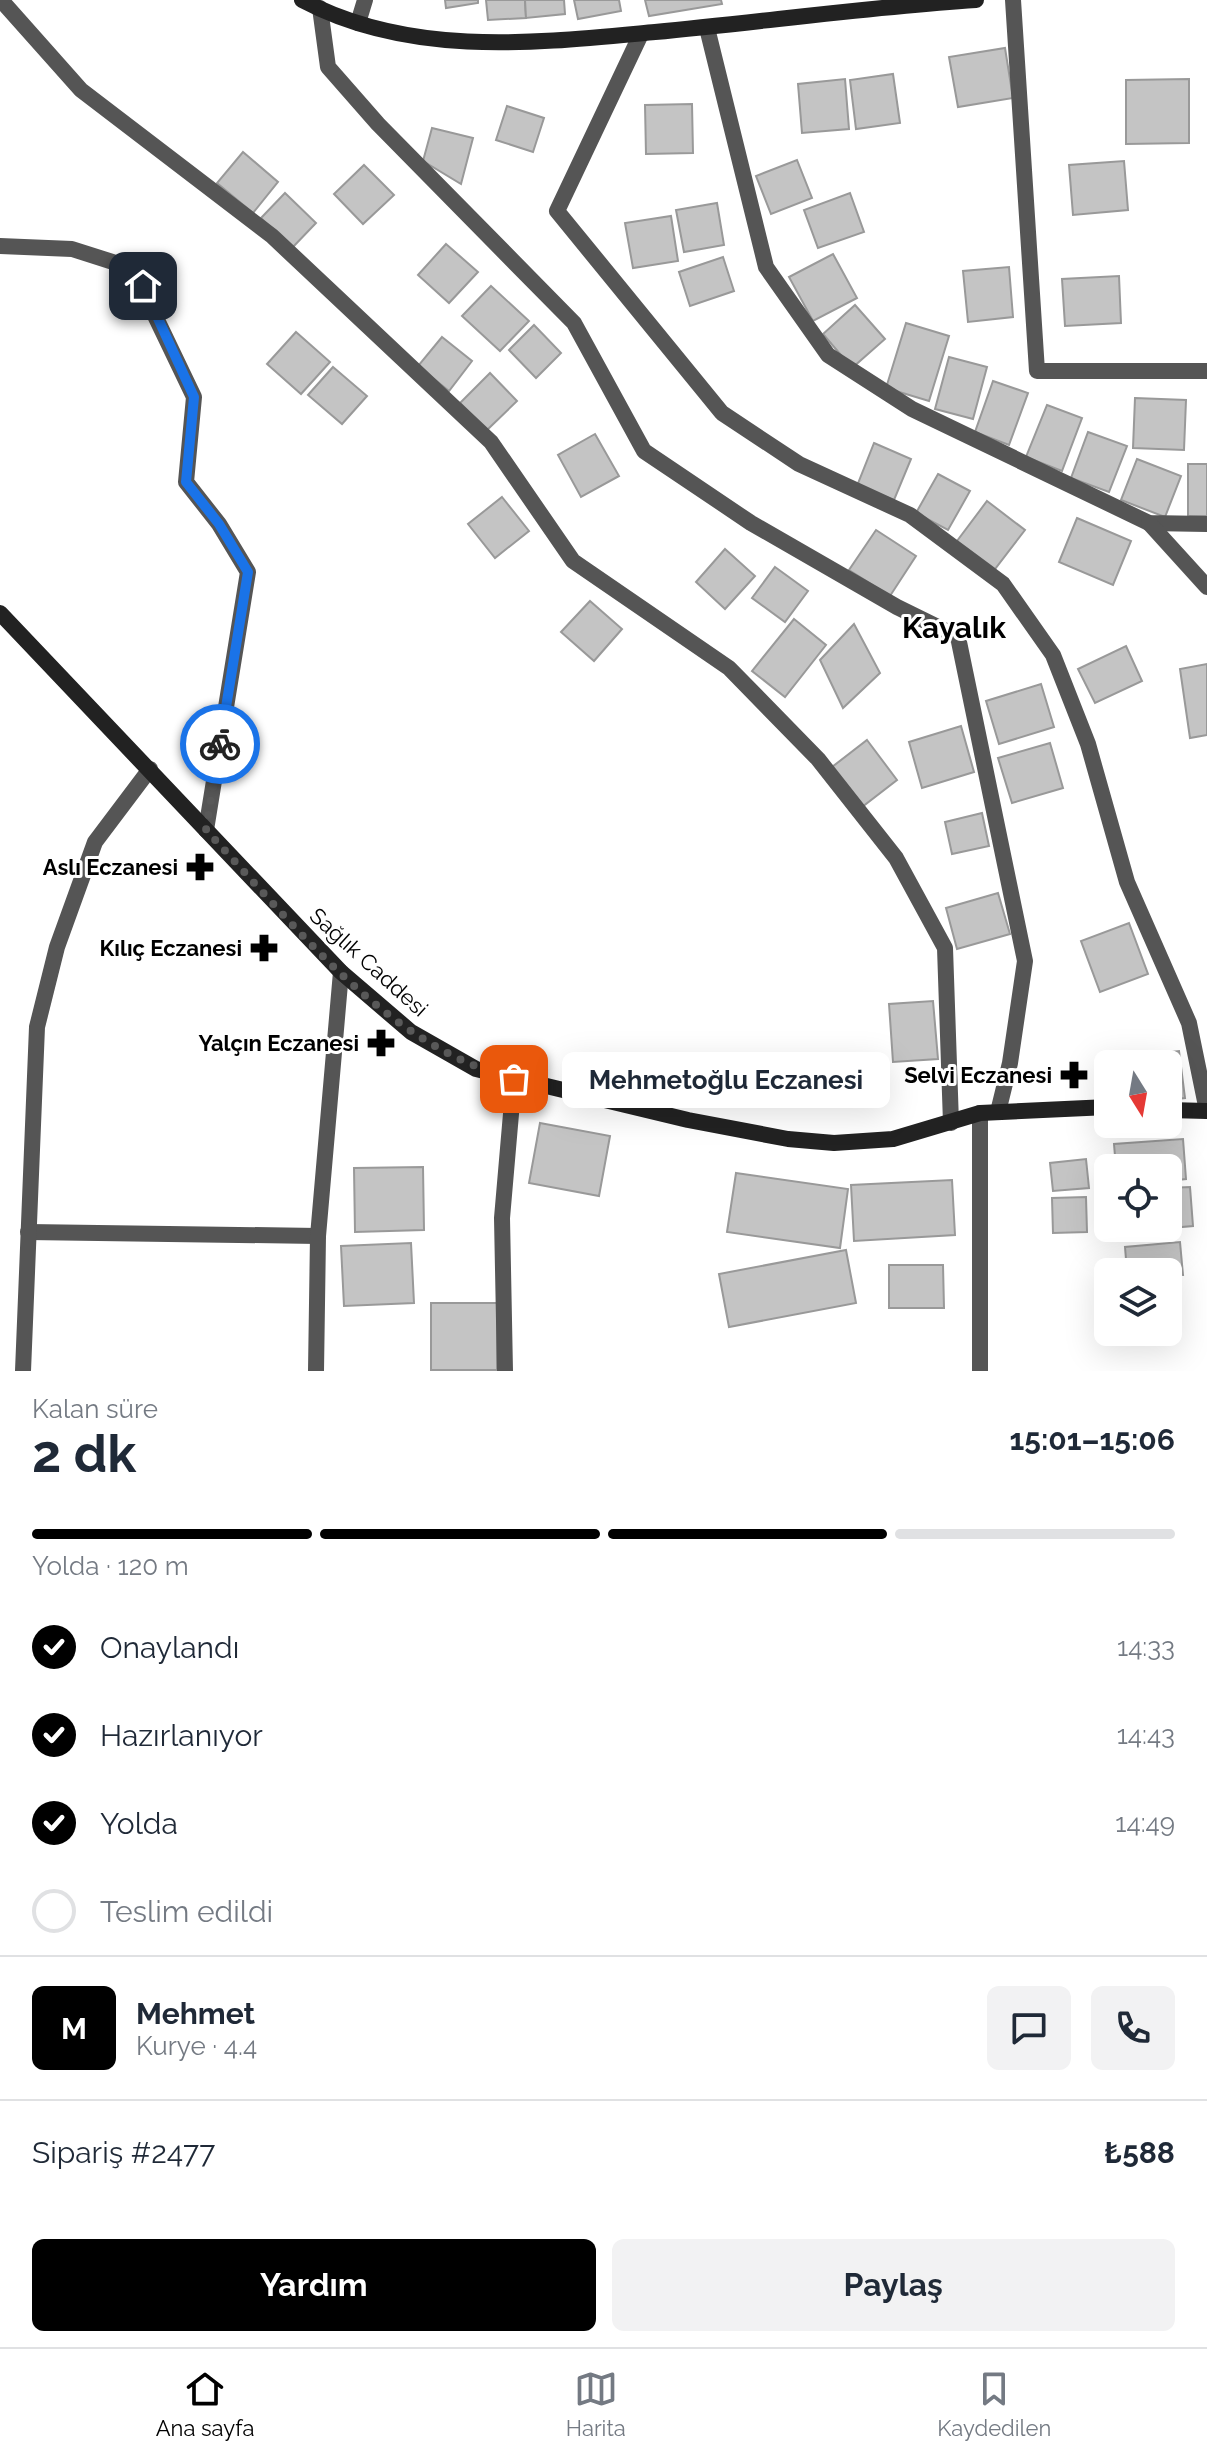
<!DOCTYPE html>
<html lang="tr">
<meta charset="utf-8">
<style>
body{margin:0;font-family:Raleway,sans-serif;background:#f2f2f3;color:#1f2937;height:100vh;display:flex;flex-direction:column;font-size:30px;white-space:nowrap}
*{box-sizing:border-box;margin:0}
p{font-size:26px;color:#747a83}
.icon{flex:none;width:44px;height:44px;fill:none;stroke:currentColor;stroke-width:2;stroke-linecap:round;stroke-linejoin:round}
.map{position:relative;height:1371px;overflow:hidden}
.panel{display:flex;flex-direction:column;background:#fff;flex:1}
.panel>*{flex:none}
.needle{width:52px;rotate:169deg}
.controls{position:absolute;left:1094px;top:1050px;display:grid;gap:16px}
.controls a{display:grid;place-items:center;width:88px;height:88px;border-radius:12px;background:#fff;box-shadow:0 8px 32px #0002;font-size:40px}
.pin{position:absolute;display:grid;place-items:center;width:68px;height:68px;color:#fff;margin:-34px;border-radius:16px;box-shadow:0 4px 12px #0006}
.courier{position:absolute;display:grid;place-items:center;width:80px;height:80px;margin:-40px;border:6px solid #1a73e8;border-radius:50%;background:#fff;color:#222;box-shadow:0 2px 10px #0007}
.bubble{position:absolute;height:56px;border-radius:12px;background:#fff;box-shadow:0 8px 32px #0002;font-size:26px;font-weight:700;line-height:56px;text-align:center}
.head em{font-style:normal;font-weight:700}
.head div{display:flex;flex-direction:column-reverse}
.head{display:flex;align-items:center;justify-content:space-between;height:136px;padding:0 32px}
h1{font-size:52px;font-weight:700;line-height:60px}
.bar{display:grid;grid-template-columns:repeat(4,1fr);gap:12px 8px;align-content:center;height:96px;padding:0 32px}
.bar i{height:10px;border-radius:6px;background:#e0e1e3}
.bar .selected{background:#000}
.bar p{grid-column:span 4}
.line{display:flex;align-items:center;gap:20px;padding:0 32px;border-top:2px solid #e0e1e3}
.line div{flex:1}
.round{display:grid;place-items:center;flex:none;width:84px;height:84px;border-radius:12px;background:#f2f2f3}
ol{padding:0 32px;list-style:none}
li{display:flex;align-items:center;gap:24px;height:88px}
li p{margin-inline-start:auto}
li .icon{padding:8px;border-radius:50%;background:#000;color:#fff;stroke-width:4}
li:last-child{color:#747a83}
li i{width:44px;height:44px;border:4px solid #e0e1e3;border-radius:50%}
.cta{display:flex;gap:16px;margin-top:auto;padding:16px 32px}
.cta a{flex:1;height:92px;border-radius:12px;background:#000;color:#fff;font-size:32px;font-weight:700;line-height:92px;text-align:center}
.cta a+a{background:#f2f2f3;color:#1f2937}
.dock{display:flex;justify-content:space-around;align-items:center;height:112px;border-top:2px solid #e0e1e3;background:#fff;font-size:22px;color:#747a83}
.dock a{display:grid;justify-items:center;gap:4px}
.dock .selected{color:#000}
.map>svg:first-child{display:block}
</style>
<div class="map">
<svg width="1207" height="1371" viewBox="0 0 1207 1371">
<rect width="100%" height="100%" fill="#fff"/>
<g fill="#c4c4c4" stroke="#999" stroke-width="2">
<polygon points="445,0 478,0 478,3 446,8"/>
<polygon points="486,0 525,0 526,18 488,20"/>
<polygon points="525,0 564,0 565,14 526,18"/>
<polygon points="574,0 619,0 621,11 578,19"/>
<polygon points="645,0 721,0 722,4 649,16"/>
<polygon points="1005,48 1013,98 958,107 949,57"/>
<polygon points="893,74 900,123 856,129 850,80"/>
<polygon points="845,79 849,129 802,133 798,84"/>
<polygon points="1189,79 1189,143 1126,144 1126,80"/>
<polygon points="692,104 693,153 646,154 645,105"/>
<polygon points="507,106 544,118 533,152 496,140"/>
<polygon points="432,128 473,138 461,184 423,161"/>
<polygon points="243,152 278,182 253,213 217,183"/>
<polygon points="797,160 812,198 771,214 756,176"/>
<polygon points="1124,161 1128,210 1073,215 1069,165"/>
<polygon points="364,165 394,195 363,224 334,194"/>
<polygon points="285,193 316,223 292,248 261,218"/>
<polygon points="850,193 864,232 818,248 804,210"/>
<polygon points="717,203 724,245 684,252 676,210"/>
<polygon points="671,216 678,261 633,268 625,223"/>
<polygon points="446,244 478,272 449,303 418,275"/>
<polygon points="833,254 857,298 813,321 789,277"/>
<polygon points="723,257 734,291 690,306 679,272"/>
<polygon points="1009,267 1013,317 968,322 963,271"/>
<polygon points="1119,276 1121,323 1065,326 1062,279"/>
<polygon points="491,286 529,321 500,351 462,316"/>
<polygon points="855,305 885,339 852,368 823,334"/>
<polygon points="906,323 949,336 929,401 886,388"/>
<polygon points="534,325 561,353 536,378 509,350"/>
<polygon points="296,332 330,362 301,394 267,364"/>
<polygon points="442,337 472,361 449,391 418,366"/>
<polygon points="949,357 987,367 973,419 935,409"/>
<polygon points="333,367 367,396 342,424 308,395"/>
<polygon points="490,373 517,401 487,430 460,403"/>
<polygon points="993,381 1028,393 1009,445 975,432"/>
<polygon points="1135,398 1186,400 1184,450 1133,448"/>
<polygon points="1047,405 1082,418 1062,471 1026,457"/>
<polygon points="1088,432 1127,446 1109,492 1071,478"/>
<polygon points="595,434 619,476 581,497 558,455"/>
<polygon points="874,443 911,459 894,500 857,486"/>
<polygon points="1137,459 1181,476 1165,517 1121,500"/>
<rect x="1188" y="464" width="19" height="52"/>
<polygon points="938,474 970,491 948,530 916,513"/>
<polygon points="502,497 529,531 495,558 468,524"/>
<polygon points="987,501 1025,530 995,569 957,541"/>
<polygon points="1077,518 1131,541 1113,585 1059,562"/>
<polygon points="876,530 916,556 890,596 849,570"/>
<polygon points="725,549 755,576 725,609 696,582"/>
<polygon points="775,567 808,591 785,622 752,598"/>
<polygon points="590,601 622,629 594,661 561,632"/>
<polygon points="794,619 826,645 785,697 752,671"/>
<polygon points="854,624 880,673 843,708 820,660"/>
<polygon points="1126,646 1142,681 1095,703 1078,669"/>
<polygon points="1207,664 1207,735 1190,738 1180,669"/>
<polygon points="1041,684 1054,727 999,744 986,701"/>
<polygon points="961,726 974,772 922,788 909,742"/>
<polygon points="867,740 897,780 862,807 832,767"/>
<polygon points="1050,743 1063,788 1012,803 998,758"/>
<polygon points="982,813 989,846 952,854 945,822"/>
<polygon points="998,893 1010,934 957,949 946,908"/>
<polygon points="1129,923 1148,974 1100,992 1081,941"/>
<polygon points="933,1001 938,1059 893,1062 889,1004"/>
<polygon points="1179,1051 1185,1098 1168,1100 1168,1064 1145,1064 1144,1055"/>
<polygon points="540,1123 610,1136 599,1196 529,1183"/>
<polygon points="1183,1139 1186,1179 1168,1181 1168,1168 1116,1168 1114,1144"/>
<polygon points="1086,1159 1089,1188 1053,1191 1050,1163"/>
<polygon points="423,1167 424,1230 355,1232 354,1168"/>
<polygon points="736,1173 848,1189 840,1248 727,1232"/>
<polygon points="952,1180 955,1235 854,1241 851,1185"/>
<polygon points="1190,1187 1193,1226 1125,1232 1125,1228 1168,1228 1168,1188"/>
<polygon points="1086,1197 1087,1232 1053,1233 1052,1198"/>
<polygon points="1180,1242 1183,1275 1127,1272 1125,1247"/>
<polygon points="411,1243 414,1303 344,1306 341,1246"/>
<polygon points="846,1250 856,1303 729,1327 719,1274"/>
<polygon points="889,1265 943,1265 944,1308 889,1308"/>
<rect x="431" y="1303" width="66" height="67"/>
</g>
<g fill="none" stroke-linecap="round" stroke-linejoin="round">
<g stroke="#555" stroke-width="16">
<polyline points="1,0 81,90 272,236 491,442 573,561 729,668 818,759 896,858 945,948 951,1123"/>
<polyline points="1013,0 1037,371 1207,371"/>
<polyline points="320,8 328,67 378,124 574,323 644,451 751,523 897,607 958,637 1025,961 1010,1063 998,1112"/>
<polyline points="358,23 365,0"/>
<polyline points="707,28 766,267 828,355 912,409 1149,523 1207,524"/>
<polyline points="641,34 557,211 722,413 799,464 910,515 1003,584 1053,655 1088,744 1127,882 1189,1023 1207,1111"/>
<polyline points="0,246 72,249 122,265 136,276 194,397 186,482 219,524 248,572 206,830"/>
<polyline points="1149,523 1207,587"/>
<polyline points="980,1113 980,1371"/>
<polyline points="28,1232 318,1236"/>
<polyline points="23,1371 37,1027 57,947 95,842 150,769"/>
<polyline points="316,1371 318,1236 341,972"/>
<polyline points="505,1371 502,1218 514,1079"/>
</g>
<g stroke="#222" stroke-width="16">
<path d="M302 0C411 58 537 43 655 32 762 22 869 7 976 0"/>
<polyline points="0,613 341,972 411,1032 476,1069 688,1120 788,1139 834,1143 893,1139 980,1113 1108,1107"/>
<polyline points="1168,1110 1207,1111"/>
</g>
</g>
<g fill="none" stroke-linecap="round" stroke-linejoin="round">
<path stroke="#595959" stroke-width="8" stroke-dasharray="0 14.4" d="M220 744 206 830C295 925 384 1045 514 1079"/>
<polyline stroke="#1a73e8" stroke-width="10" points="143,286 194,397 186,482 219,524 248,572 220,744"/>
</g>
<defs>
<symbol id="pharmacy-bare" viewBox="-9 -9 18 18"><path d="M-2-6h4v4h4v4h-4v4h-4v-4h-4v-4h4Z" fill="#000" stroke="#fff" stroke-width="2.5" paint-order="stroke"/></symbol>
</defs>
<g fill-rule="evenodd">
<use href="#pharmacy-bare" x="180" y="847" width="40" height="40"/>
<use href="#pharmacy-bare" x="244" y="928" width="40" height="40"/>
<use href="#pharmacy-bare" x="361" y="1023" width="40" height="40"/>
<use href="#pharmacy-bare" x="1054" y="1055" width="40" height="40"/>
</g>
<g text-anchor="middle" stroke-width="6" stroke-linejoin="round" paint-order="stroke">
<g font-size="22" font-weight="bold" fill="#000" stroke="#fff" text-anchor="end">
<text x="178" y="875">Aslı Eczanesi</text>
<text x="242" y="956">Kılıç Eczanesi</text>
<text x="359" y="1051">Yalçın Eczanesi</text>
<text x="1052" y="1083">Selvi Eczanesi</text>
</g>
<g font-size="22" fill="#000" stroke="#fff">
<text transform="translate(369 962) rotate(42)" y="8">Sağlık Caddesi</text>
</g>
<g font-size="30" font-weight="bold" fill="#000" stroke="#fff">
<text x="954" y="638">Kayalık</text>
</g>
</g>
</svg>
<div class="controls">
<a><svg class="needle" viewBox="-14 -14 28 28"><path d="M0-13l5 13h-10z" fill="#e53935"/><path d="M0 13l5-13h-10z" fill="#747a83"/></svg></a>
<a><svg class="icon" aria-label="locate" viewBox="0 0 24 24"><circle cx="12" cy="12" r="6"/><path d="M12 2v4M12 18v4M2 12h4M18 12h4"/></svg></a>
<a><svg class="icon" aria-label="layers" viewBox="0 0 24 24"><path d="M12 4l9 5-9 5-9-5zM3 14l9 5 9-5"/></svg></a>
</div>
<div class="pin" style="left:514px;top:1079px;background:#ea580c"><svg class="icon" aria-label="bag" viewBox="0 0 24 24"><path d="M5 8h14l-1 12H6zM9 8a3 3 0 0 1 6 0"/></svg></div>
<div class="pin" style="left:143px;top:286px;background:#1f2937"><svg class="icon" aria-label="home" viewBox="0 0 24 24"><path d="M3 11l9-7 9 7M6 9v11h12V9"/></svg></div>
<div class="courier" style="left:220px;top:744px"><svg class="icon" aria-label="bike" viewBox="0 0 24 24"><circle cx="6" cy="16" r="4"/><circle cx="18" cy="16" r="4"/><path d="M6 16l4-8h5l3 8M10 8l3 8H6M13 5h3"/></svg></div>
<div class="bubble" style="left:562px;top:1052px;width:328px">Mehmetoğlu Eczanesi</div>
</div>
<section class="panel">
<div class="head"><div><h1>2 dk</h1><p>Kalan süre</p></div><em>15:01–15:06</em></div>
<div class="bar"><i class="selected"></i><i class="selected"></i><i class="selected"></i><i></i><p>Yolda · 120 m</p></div>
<ol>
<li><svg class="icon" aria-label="check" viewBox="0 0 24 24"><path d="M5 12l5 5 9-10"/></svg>Onaylandı<p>14:33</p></li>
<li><svg class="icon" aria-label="check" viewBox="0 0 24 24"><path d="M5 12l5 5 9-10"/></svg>Hazırlanıyor<p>14:43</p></li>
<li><svg class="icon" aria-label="check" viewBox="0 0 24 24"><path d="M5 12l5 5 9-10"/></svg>Yolda<p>14:49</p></li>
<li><i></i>Teslim edildi</li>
</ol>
<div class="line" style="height:144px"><b class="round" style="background:#000;color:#fff">M</b><div><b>Mehmet</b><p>Kurye · 4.4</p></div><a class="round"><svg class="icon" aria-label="chat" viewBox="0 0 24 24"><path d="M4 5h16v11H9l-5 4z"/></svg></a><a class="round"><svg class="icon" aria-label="phone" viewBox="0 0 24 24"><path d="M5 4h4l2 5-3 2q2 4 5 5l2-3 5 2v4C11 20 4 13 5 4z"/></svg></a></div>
<div class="line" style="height:104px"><div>Sipariş #2477</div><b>₺588</b></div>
<div class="cta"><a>Yardım</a><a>Paylaş</a></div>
</section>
<nav class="dock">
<a class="selected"><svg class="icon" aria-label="home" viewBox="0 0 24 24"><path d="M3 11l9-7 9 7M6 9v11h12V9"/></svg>Ana sayfa</a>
<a><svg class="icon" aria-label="map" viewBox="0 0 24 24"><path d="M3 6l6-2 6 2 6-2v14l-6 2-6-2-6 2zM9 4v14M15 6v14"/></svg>Harita</a>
<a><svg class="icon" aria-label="saved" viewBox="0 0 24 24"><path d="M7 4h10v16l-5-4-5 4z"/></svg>Kaydedilen</a>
</nav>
